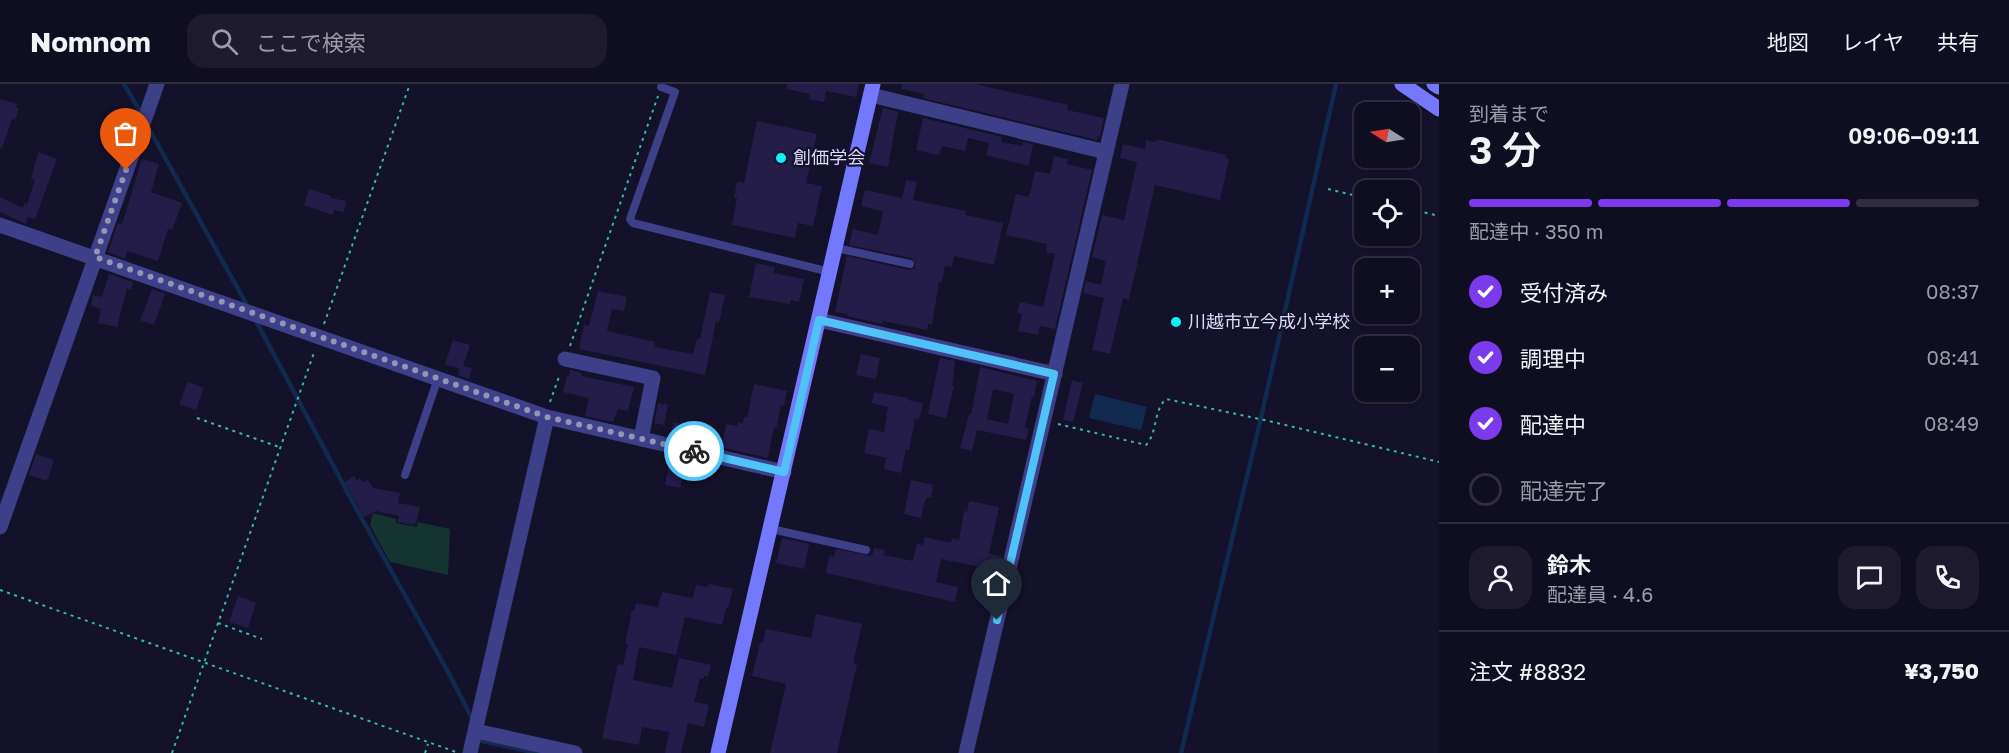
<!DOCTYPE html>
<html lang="ja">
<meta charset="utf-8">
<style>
body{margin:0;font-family:"Golos Text","Noto Sans JP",sans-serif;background:#1d1b2d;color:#f1f3f6;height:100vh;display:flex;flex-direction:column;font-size:22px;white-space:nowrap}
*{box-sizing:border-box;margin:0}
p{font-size:20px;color:#9b9ca5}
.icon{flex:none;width:33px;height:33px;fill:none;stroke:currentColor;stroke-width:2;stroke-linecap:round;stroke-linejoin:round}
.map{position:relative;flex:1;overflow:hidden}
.details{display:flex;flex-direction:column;background:#0f0d20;width:570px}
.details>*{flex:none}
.needle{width:39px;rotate:282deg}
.fabs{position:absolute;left:1354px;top:18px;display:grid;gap:12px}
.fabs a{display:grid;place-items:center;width:66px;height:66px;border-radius:12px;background:#0f0d20;box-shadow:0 2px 4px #0004,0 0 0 2px #2f2d3e;font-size:30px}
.pin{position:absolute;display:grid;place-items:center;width:51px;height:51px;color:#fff;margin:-62px -26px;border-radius:50% 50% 50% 0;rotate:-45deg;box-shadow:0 0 6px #0007}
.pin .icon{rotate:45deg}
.courier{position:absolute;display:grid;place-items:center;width:60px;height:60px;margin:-30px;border:4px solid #4fc3f7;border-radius:50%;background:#fff;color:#222;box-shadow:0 2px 8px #0007}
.head em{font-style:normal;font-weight:600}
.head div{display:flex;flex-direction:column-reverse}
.head{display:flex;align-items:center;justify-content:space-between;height:102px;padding:0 30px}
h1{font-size:39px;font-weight:600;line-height:45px}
.bar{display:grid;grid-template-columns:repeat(4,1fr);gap:9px 6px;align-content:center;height:72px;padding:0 30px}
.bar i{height:8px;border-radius:4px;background:#2f2d3e}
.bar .on{background:#7c3aed}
.bar p{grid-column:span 4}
.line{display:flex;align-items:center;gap:15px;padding:0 30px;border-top:2px solid #2f2d3e}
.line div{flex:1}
.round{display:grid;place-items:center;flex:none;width:63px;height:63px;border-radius:18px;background:#1d1b2d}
ol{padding:0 30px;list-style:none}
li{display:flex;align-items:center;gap:18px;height:66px}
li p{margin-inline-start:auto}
li .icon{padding:6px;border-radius:50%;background:#7c3aed;color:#fff;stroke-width:4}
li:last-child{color:#9b9ca5}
li i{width:33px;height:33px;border:3px solid #2f2d3e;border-radius:50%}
header{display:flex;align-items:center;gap:36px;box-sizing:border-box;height:84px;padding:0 30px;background:#0f0d20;border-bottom:2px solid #2f2d3e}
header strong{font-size:28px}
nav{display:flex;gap:33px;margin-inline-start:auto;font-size:21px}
.search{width:420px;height:54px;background:#1d1b2d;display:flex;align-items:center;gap:15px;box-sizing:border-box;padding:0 21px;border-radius:18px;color:#9b9ca5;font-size:22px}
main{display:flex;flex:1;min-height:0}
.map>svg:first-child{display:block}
</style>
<header>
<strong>Nomnom</strong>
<div class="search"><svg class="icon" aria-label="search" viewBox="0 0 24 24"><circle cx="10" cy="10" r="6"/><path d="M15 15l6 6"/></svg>ここで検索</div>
<nav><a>地図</a><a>レイヤ</a><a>共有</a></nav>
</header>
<main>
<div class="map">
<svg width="1439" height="669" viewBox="0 0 1439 669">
<rect width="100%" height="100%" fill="#14112a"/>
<polygon fill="#143431" points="373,429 396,435 396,439 417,443 418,438 450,445 448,491 390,478 370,441"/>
<polygon fill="#102b4f" points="1095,310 1147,323 1141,346 1089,334"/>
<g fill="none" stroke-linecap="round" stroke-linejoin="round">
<g stroke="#102b4f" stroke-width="4.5">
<polyline points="124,0 142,31"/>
<polyline points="147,41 248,223"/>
<polyline points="255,235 357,426 447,586 473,636"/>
<polyline points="480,653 482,657 537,669"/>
<polyline points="1181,669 1260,338 1336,0"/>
</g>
</g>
<g fill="#241d4a" fill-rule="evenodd">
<polygon points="787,0 859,0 856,13 826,7 824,18 809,15 810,10 787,5"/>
<polygon points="902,0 975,0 1068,21 1067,26 1104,34 1100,53 1097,52 1097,56 923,14 924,10 901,5"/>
<polygon points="0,15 17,20 16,23 19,24 15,36 12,35 2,64 0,64"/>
<polygon points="883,24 898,28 888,83 869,79"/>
<polygon points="923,34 1002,53 1001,58 1022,62 1023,58 1033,60 1029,82 986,71 989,59 968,54 965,67 942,62 939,71 916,66"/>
<polygon points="757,37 817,50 806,99 822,102 813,142 798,139 795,154 732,141 737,114 734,114 737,97 744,99"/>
<polygon points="1156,55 1226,71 1225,74 1229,75 1220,116 1155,101 1129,216 1123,214 1110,270 1092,266 1104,214 1083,209 1086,197 1101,201 1106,177 1092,173 1102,131 1124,136 1137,78 1120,74 1123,60 1145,65 1146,56 1155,58"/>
<polygon points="38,68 57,75 35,135 28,133 26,140 0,128 0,113 23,124 24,119 27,120 35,96 31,95"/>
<polygon points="1054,72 1068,75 1067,80 1092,86 1055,245 1040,242 1038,251 1018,247 1022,230 1017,229 1020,218 1043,223 1055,170 1046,168 1047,160 1006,151 1016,110 1028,113 1029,110 1030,110 1035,87 1050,90"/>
<polygon points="142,75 159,80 151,108 182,119 172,146 168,145 158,177 127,167 125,175 108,168 118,139 122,140"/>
<polygon points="906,96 917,98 913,116 966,127 965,131 1003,139 994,181 954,172 952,183 945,182 942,198 939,198 932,241 928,240 927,246 883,237 882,240 847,232 848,230 835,228 847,172 909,186 915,184 915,178 911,174 849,161 853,145 878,151 883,127 861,122 865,106 902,114"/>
<polygon points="309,105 331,112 331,114 346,117 344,128 334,126 332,131 304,121"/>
<polygon points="756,179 775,183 773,189 804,195 799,218 791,216 790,220 749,213"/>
<polygon points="109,190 133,198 131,206 127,204 117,243 98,239 101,225 91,222 93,211 102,213"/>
<polygon points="152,205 165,210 154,241 140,236"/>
<polygon points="598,207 627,213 624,227 612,225 607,247 655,258 654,263 693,270 697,255 700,255 710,208 725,211 719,238 716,238 705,291 579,265 584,241 589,242"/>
<polygon points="453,256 470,261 463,282 472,284 469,295 458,291 460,285 445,280"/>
<polygon points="861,270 880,274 876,295 856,291"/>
<polygon points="940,274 955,277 952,302 954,302 946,334 928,330"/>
<path d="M980 283 1037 297 1034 313 1032 312 1025 344 1029 345 1026 356 977 346 972 367 960 364 969 330 971 331ZM993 305 1014 310 1008 340 987 335Z"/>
<polygon points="570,286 582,289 581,292 634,303 628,327 618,325 613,338 585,332 589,314 563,308 567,291 569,292"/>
<polygon points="1072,296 1083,299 1073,338 1063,336"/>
<polygon points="188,298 204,304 196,326 179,320"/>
<polygon points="754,300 787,307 784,322 781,321 777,343 774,343 768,374 670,352 673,338 692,342 691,349 723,356 726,340 737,342 738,338 743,339 744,333 747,334"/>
<polygon points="874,308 908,314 908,316 923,319 919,336 915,335 909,366 906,365 901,389 884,385 886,374 864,369 869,345 884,348 888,323 872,319"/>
<polygon points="658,319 668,321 664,341 654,339"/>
<polygon points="36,370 54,376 47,397 29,391"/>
<polygon points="671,372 686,375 680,404 665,401"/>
<polygon points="354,392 357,396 360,394 362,398 368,396 373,404 400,409 398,419 420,423 416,440 414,439 414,441 397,438 399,432 376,427 364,433 345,398"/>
<polygon points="911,396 933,401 931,414 927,413 924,420 921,434 904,430"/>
<polygon points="969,417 999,423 989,470 1002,472 998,489 980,485 981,483 941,475 936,498 958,503 955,518 826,489 829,472 834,473 836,465 872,472 874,464 885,466 884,471 913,477 917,460 923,461 925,453 951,459 952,454 959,456 964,427 967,428"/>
<polygon points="782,454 809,460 804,485 776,479"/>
<polygon points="709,500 733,505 728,524 726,524 722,541 685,533 676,571 639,563 633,596 672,604 679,574 711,581 708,592 704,592 704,595 700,594 694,618 709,621 704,643 688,639 681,669 665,669 669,648 642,643 639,661 602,654 618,580 623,581 628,560 625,560 632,526 634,527 636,519 658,523 662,508 693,514 696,501 708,503"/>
<polygon points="238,512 256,519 248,544 229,538"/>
<polygon points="816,530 862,540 853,579 857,580 837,669 770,669 786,600 752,592 760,559 763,559 766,545 811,554"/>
</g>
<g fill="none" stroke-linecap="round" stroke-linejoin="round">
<g stroke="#32baaa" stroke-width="2" stroke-dasharray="3 4.5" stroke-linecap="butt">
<polyline points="1328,105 1365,114"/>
<polyline points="1410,125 1439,132"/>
<polyline points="324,240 410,0"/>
<polyline points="570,262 658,12"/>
<polyline points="550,318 560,290"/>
<polyline points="197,334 279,363"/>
<path d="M1058 340 1146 361C1158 348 1153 327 1166 315L1269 337 1439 378"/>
<polyline points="0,506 456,668"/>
<polyline points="218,539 262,555"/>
<polyline points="172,669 315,266"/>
<polyline points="425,669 428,660"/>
</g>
<g stroke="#3d3f88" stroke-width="8">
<polyline points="661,3 675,8 630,135 633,139 830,188"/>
<polyline points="836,164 910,180"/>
<polyline points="405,391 438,294"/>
<polyline points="771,445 866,466"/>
</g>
<g stroke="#3d3f88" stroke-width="15">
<polyline points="871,11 1106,68"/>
<polyline points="0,141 547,333 784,388"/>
<polyline points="819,236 1055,290"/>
<polyline points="565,275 653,294 641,355"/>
<polyline points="0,443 157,0"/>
<polyline points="476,647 575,669"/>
<polyline points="470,669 547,333"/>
<polyline points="966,669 1122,0"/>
</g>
<g stroke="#7378fd" stroke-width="15">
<polyline points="1402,0 1439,25"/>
<polyline points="1434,0 1439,3"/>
<polyline points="718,669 873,0"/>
</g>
</g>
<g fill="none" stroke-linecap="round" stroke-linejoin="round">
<polyline stroke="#9694b4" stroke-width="6" stroke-dasharray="0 10.8" points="126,86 95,173 547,333 694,367"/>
<polyline stroke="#4fc3f7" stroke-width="8" points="694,367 784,388 819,236 1054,290 997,536"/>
</g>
<g fill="#0af1fb" stroke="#14112a" stroke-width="2">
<circle cx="781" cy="74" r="6"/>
<circle cx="1176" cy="238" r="6"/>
</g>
<g text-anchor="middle" stroke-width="4.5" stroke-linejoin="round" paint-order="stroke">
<g font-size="18" fill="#dcdafe" stroke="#14112a" text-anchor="start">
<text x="793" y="80">創価学会</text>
<text x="1188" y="244">川越市立今成小学校</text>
</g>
</g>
</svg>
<div class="fabs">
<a><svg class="needle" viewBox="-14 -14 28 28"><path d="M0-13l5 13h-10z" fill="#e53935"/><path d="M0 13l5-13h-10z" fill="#9b9ca5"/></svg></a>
<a><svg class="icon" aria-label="locate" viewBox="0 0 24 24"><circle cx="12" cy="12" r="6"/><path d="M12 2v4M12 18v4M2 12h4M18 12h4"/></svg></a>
<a>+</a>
<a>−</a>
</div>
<div class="pin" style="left:126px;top:86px;background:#ea580c"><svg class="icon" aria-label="bag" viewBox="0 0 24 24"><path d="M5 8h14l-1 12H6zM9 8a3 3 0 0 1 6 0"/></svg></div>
<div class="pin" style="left:997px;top:536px;background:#1f2937"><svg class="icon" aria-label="home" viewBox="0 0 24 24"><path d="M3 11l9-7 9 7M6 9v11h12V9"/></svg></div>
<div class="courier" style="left:694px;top:367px"><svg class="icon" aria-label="bike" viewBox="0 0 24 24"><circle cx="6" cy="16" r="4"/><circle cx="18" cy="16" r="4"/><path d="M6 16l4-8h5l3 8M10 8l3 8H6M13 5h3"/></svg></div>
</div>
<section class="details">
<div class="head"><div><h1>3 分</h1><p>到着まで</p></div><em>09:06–09:11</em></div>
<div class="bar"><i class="on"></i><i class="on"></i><i class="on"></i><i></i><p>配達中 · 350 m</p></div>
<ol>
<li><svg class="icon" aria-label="check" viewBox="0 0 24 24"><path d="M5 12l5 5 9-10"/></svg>受付済み<p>08:37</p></li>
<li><svg class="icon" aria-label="check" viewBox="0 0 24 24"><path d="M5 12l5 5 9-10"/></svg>調理中<p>08:41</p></li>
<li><svg class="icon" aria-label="check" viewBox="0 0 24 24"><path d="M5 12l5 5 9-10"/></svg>配達中<p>08:49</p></li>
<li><i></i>配達完了</li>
</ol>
<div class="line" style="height:108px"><a class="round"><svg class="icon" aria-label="person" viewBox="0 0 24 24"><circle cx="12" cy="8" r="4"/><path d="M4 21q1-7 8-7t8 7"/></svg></a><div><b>鈴木</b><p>配達員 · 4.6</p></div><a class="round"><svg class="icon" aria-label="chat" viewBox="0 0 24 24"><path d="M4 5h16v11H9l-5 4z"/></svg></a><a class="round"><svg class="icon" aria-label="phone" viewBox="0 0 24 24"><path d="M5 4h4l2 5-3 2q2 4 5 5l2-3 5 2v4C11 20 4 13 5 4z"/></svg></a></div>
<div class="line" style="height:78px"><div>注文 #8832</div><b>¥3,750</b></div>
</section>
</main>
